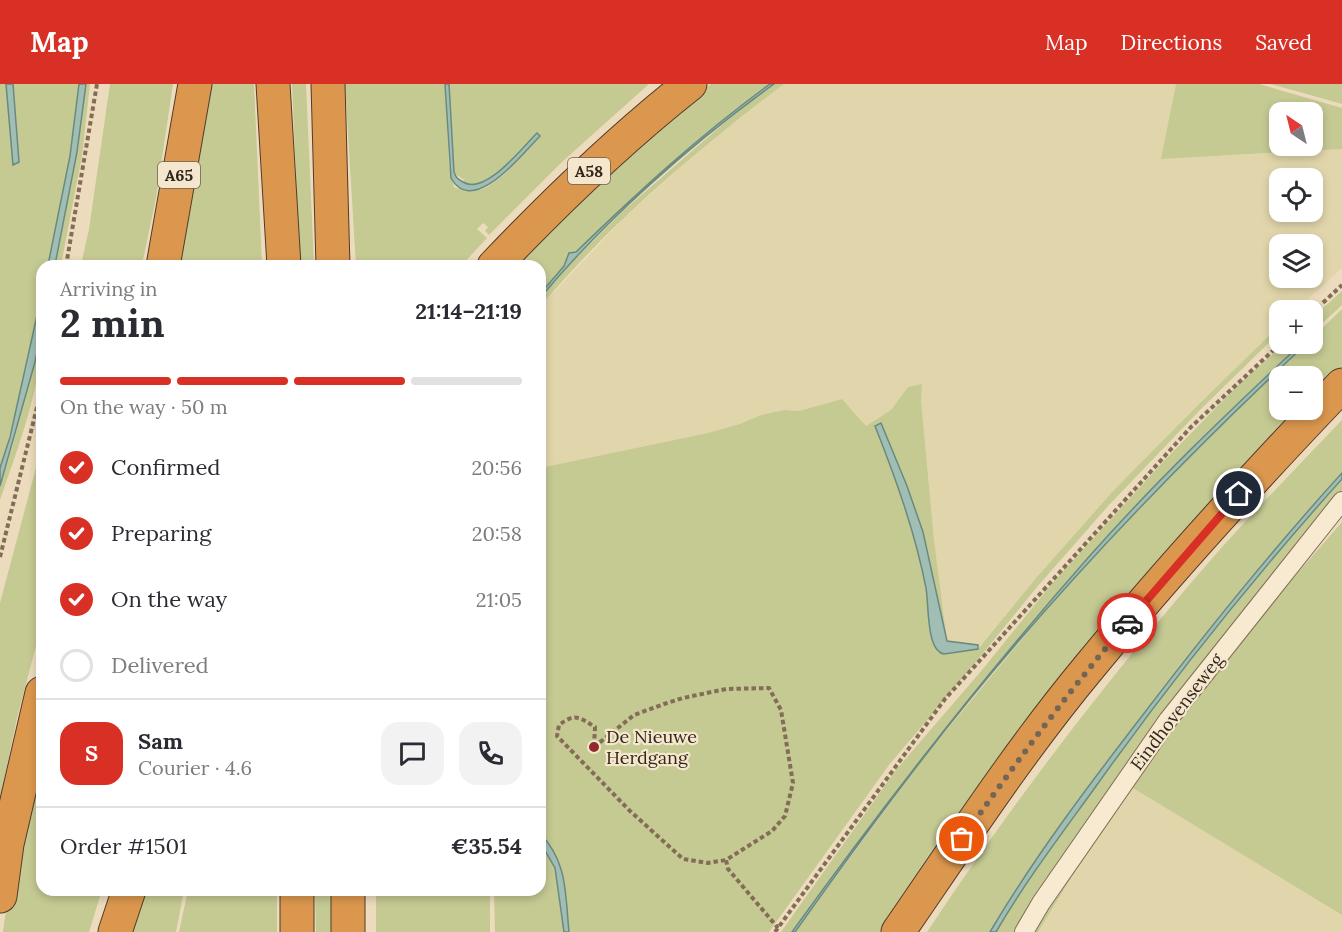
<!DOCTYPE html>
<meta charset="utf-8">
<style>
body{margin:0;font-family:Lora,serif;background:#f2f2f3;color:#2b2b33;height:100vh;display:flex;flex-direction:column;font-size:22px;white-space:nowrap}
*{box-sizing:border-box;margin:0}
p{font-size:20px;color:#7c7c81}
.icon{flex:none;width:33px;height:33px;fill:none;stroke:currentColor;stroke-width:2;stroke-linecap:round;stroke-linejoin:round}
.map{position:relative;flex:1;overflow:hidden}
.sheet{position:absolute;left:36px;top:176px;width:510px;height:636px;display:flex;flex-direction:column;background:#fff;border-radius:18px;box-shadow:0 3px 9px #0003}
.sheet>*{flex:none}
.needle{width:39px;rotate:325deg}
.controls{position:absolute;left:1269px;top:18px;display:grid;gap:12px}
.controls a{display:grid;place-items:center;width:54px;height:54px;border-radius:12px;background:#fff;box-shadow:0 3px 9px #0003;font-size:30px}
.pin{position:absolute;display:grid;place-items:center;width:51px;height:51px;color:#fff;margin:-26px;border:3px solid #fff;border-radius:50%;box-shadow:0 2px 6px #0007}
.courier{position:absolute;display:grid;place-items:center;width:60px;height:60px;margin:-30px;border:4px solid #d93025;border-radius:50%;background:#fff;color:#222;box-shadow:0 2px 8px #0007}
.overview em{font-style:normal;font-weight:700}
.overview div{display:flex;flex-direction:column-reverse}
.overview{display:flex;align-items:center;justify-content:space-between;height:102px;padding:0 24px}
h1{font-size:39px;font-weight:700;line-height:45px}
.bar{display:grid;grid-template-columns:repeat(4,1fr);gap:9px 6px;align-content:center;height:72px;padding:0 24px}
.bar i{height:8px;border-radius:4px;background:#e1e1e2}
.bar .selected{background:#d93025}
.bar p{grid-column:span 4}
.line{display:flex;align-items:center;gap:15px;padding:0 24px;border-top:2px solid #e1e1e2}
.line div{flex:1}
.round{display:grid;place-items:center;flex:none;width:63px;height:63px;border-radius:18px;background:#f2f2f3}
ol{padding:0 24px;list-style:none}
li{display:flex;align-items:center;gap:18px;height:66px}
li p{margin-inline-start:auto}
li .icon{padding:6px;border-radius:50%;background:#d93025;color:#fff;stroke-width:4}
li:last-child{color:#7c7c81}
li i{width:33px;height:33px;border:3px solid #e1e1e2;border-radius:50%}
header{display:flex;align-items:center;gap:36px;box-sizing:border-box;height:84px;padding:0 30px;background:#d93025;color:#fff}
header strong{font-size:28px}
nav{display:flex;gap:33px;margin-inline-start:auto;font-size:21px}
.map>svg:first-child{display:block}
</style>
<header>
<strong>Map</strong>
<nav><a>Map</a><a>Directions</a><a>Saved</a></nav>
</header>
<div class="map">
<svg width="1342" height="848" viewBox="0 0 1342 848">
<rect width="100%" height="100%" fill="#ecdcbd"/>
<g fill="#e1d6ab" fill-rule="evenodd">
<path d="M784 0H1176L1162 75 1342 65V184L1296 226H1280L1279 242 1197 322 1114 406 1036 494 978 564V561L947 557 934 456 921 316 922 301 908 303 891 326 866 342 842 315 799 327 784 326 761 331 740 340 708 349 540 384V223L624 134 697 68ZM1280 94H1312V128H1280ZM1280 160H1312V194H1280Z"/>
<polygon points="1133,704 1342,831 1342,848 1038,848 1073,791"/>
</g>
<g fill="#c5c992" fill-rule="evenodd">
<path d="M0 0H6L13 80 19 78 13 0H79L70 72 48 181 42 182C42 219 34 250 25 286 18 319 10 351 0 384Z"/>
<polygon points="86,0 90,0 82,72 61,181 55,182 77,68"/>
<polygon points="110,0 173,0 156,114 142,181 81,181 89,145"/>
<polygon points="200,0 254,0 262,181 169,182"/>
<polygon points="292,0 306,0 314,181 300,181"/>
<path d="M345 0H445L449 82 454 103 458 105 460 103C466 105 472 107 479 106 498 102 526 66 540 52L537 49C522 64 485 112 463 98L464 96 457 91 455 93 454 88 449 0H649L563 77 489 151 485 147 488 143 483 139 477 145 487 154 461 182 356 181Z"/>
<polygon points="711,0 770,0 734,26 576,168 569,169 564,182 540,210 540,182 513,182 663,39"/>
<path d="M774 0H784C696 67 611 138 540 223V214L560 190 623 127 745 21Z"/>
<path d="M1176 0H1259L1342 24V65L1161 75ZM1280 28H1312V62H1280Z"/>
<polygon points="1271,0 1342,0 1342,20"/>
<polygon points="1342,207 1342,221 1313,248 1313,233"/>
<polygon points="1342,225 1342,282 1313,312 1312,292 1280,292 1280,326 1299,326 895,825 880,848 795,848 925,672 1062,507 1166,395 1220,340 1306,260 1312,260 1313,253"/>
<path d="M1279 242V249L1201 325 1109 421 1037 503 966 590 889 681 769 848H569C565 809 568 780 540 749V384L708 349 740 340 761 331 784 326 799 327 842 315 866 342 891 326 908 303 922 300 921 316 934 456 947 557 923 448 907 402 881 340 875 342C896 395 918 450 926 506 929 523 927 558 939 569L978 565 1036 494 1114 406 1197 322Z"/>
<path d="M42 244C42 302 19 361 0 416V402L12 364Z"/>
<path d="M1284 260H1301C1227 329 1154 399 1087 475 982 594 885 719 792 848H781L896 686 982 586 1050 502 1163 378 1235 304Z"/>
<path d="M1342 336V389C1270 471 1200 555 1134 642 1083 709 1033 776 990 848H927C1017 712 1116 584 1223 462 1262 419 1302 378 1342 336Z"/>
<polygon points="42,361 42,539 17,634 0,715 0,519"/>
<path d="M1342 395V419L1017 848H996C1025 798 1060 752 1094 705 1171 597 1253 494 1342 395Z"/>
<polygon points="1342,438 1342,831 1133,704 1073,791 1038,848 1030,848 1084,763 1228,569"/>
<polygon points="42,638 42,806 102,806 89,848 3,848 11,787"/>
<polygon points="540,758 555,784 564,848 495,848 494,806 540,806"/>
<polygon points="142,806 184,806 176,848 128,848"/>
<polygon points="188,806 277,806 277,848 179,848"/>
<polygon points="315,806 331,806 331,848 316,848"/>
<rect x="376" y="806" width="114" height="42"/>
</g>
<g fill="#a1beb4" stroke="#698a81" stroke-width="1.5">
<polygon points="6,0 13,0 19,78 13,81"/>
<polygon points="79,0 86,0 77,68 55,181 48,181 70,72"/>
<path d="M445 0H449L454 88C456 94 458 95 463 98 485 112 522 64 537 49L540 52C523 69 473 134 451 94Z"/>
<path d="M770 0H774C692 59 604 137 540 214V210L564 182 569 169 576 168C638 108 700 51 770 0Z"/>
<polygon points="42,209 42,244 35,278 0,402 0,384 10,353"/>
<path d="M1301 260H1306C1169 388 1039 524 924 673 880 730 837 789 795 848H792C885 719 982 594 1087 475 1154 399 1227 329 1301 260Z"/>
<path d="M881 339 907 402 923 448 947 557 978 561V565L944 570C926 567 929 520 926 504 915 448 896 395 875 342Z"/>
<path d="M1342 389V395C1253 494 1171 597 1094 705 1060 752 1025 798 996 848H990C1035 772 1088 702 1142 632 1206 548 1272 466 1342 389Z"/>
<path d="M540 749C568 779 565 809 569 848H564L555 784 540 758Z"/>
</g>
<g fill="none" stroke-linecap="round" stroke-linejoin="round">
<defs>
<polyline id="minor" points="1024,848 1041,819 1168,636 1342,417"/>
<g id="motorway">
<polyline points="273,0 284,182"/>
<polyline points="328,0 333,182"/>
<polyline points="163,182 195,0"/>
<path d="M494 182C556 117 620 55 690 0"/>
<polyline points="297,806 297,848"/>
<polyline points="0,812 7,760 42,609"/>
<polyline points="115,848 129,806"/>
<polyline points="348,848 348,806"/>
<path d="M898 848C960 758 1020 666 1090 582 1170 485 1255 392 1342 301"/>
</g>
</defs>
<use href="#minor" stroke="#836d57" stroke-width="20"/>
<use href="#motorway" stroke="#513b2c" stroke-width="35"/>
<g stroke="#836d57" stroke-width="4" stroke-dasharray="4.5 3" stroke-linecap="butt">
<polyline points="66,182 97,0"/>
<polyline points="1312,229 1342,201"/>
<polyline points="0,473 42,303"/>
<path d="M594 662 595 643C579 633 575 629 559 641L557 652 630 727 683 775 708 779 726 776"/>
<polyline points="594,663 634,631 664,620 683,614 726,605 769,604 781,626 793,699 785,732 772,747 726,776 728,785 778,844"/>
<polyline points="775,848 945,615 1191,343 1280,260"/>
</g>
<use href="#minor" stroke="#f7ead0" stroke-width="18"/>
<use href="#motorway" stroke="#db974e" stroke-width="33"/>
</g>
<g fill="none" stroke-linecap="round" stroke-linejoin="round">
<path stroke="#746654" stroke-width="6" stroke-dasharray="0 10.8" d="M962 755C1014 681 1068 608 1127 539"/>
<polyline stroke="#d93025" stroke-width="8" points="1127,539 1239,410"/>
</g>
<circle fill="#91292e" stroke="#f4e7cd" stroke-width="2" cx="594" cy="663" r="6"/>
<g text-anchor="middle" stroke-width="4.5" stroke-linejoin="round" paint-order="stroke">
<g fill="#f4e7cd" stroke="#6d6050" stroke-width="1.5">
<rect x="568" y="74" width="42" height="26" rx="4.5"/>
<rect x="158" y="78" width="42" height="26" rx="4.5"/>
</g>
<g font-size="16" font-weight="bold" fill="#33261b">
<text x="589" y="93">A58</text>
<text x="179" y="97">A65</text>
</g>
<g font-size="18" fill="#33261b" stroke="#f4e7cd">
<text transform="translate(1177 628) rotate(-53)" y="6">Eindhovenseweg</text>
</g>
<g font-size="18" fill="#33261b" stroke="#f4e7cd" text-anchor="start">
<text x="606" y="659">De Nieuwe<tspan x="606" dy="21">Herdgang</tspan></text>
</g>
</g>
</svg>
<div class="controls">
<a><svg class="needle" viewBox="-14 -14 28 28"><path d="M0-13l5 13h-10z" fill="#e53935"/><path d="M0 13l5-13h-10z" fill="#7c7c81"/></svg></a>
<a><svg class="icon" aria-label="locate" viewBox="0 0 24 24"><circle cx="12" cy="12" r="6"/><path d="M12 2v4M12 18v4M2 12h4M18 12h4"/></svg></a>
<a><svg class="icon" aria-label="layers" viewBox="0 0 24 24"><path d="M12 4l9 5-9 5-9-5zM3 14l9 5 9-5"/></svg></a>
<a>+</a>
<a>−</a>
</div>
<div class="pin" style="left:962px;top:755px;background:#ea580c"><svg class="icon" aria-label="bag" viewBox="0 0 24 24"><path d="M5 8h14l-1 12H6zM9 8a3 3 0 0 1 6 0"/></svg></div>
<div class="pin" style="left:1239px;top:410px;background:#1f2937"><svg class="icon" aria-label="home" viewBox="0 0 24 24"><path d="M3 11l9-7 9 7M6 9v11h12V9"/></svg></div>
<div class="courier" style="left:1127px;top:539px"><svg class="icon" aria-label="car" viewBox="0 0 24 24"><path d="M5 17H2v-5l4-1 3-4h7l3 4 3 1v5h-3M9 17h6M6 11h13"/><circle cx="7" cy="17" r="2"/><circle cx="17" cy="17" r="2"/></svg></div>
<section class="sheet">
<div class="overview"><div><h1>2 min</h1><p>Arriving in</p></div><em>21:14–21:19</em></div>
<div class="bar"><i class="selected"></i><i class="selected"></i><i class="selected"></i><i></i><p>On the way · 50 m</p></div>
<ol>
<li><svg class="icon" aria-label="check" viewBox="0 0 24 24"><path d="M5 12l5 5 9-10"/></svg>Confirmed<p>20:56</p></li>
<li><svg class="icon" aria-label="check" viewBox="0 0 24 24"><path d="M5 12l5 5 9-10"/></svg>Preparing<p>20:58</p></li>
<li><svg class="icon" aria-label="check" viewBox="0 0 24 24"><path d="M5 12l5 5 9-10"/></svg>On the way<p>21:05</p></li>
<li><i></i>Delivered</li>
</ol>
<div class="line" style="height:108px"><b class="round" style="background:#d93025;color:#fff">S</b><div><b>Sam</b><p>Courier · 4.6</p></div><a class="round"><svg class="icon" aria-label="chat" viewBox="0 0 24 24"><path d="M4 5h16v11H9l-5 4z"/></svg></a><a class="round"><svg class="icon" aria-label="phone" viewBox="0 0 24 24"><path d="M5 4h4l2 5-3 2q2 4 5 5l2-3 5 2v4C11 20 4 13 5 4z"/></svg></a></div>
<div class="line" style="height:78px"><div>Order #1501</div><b>€35.54</b></div>
</section>
</div>
